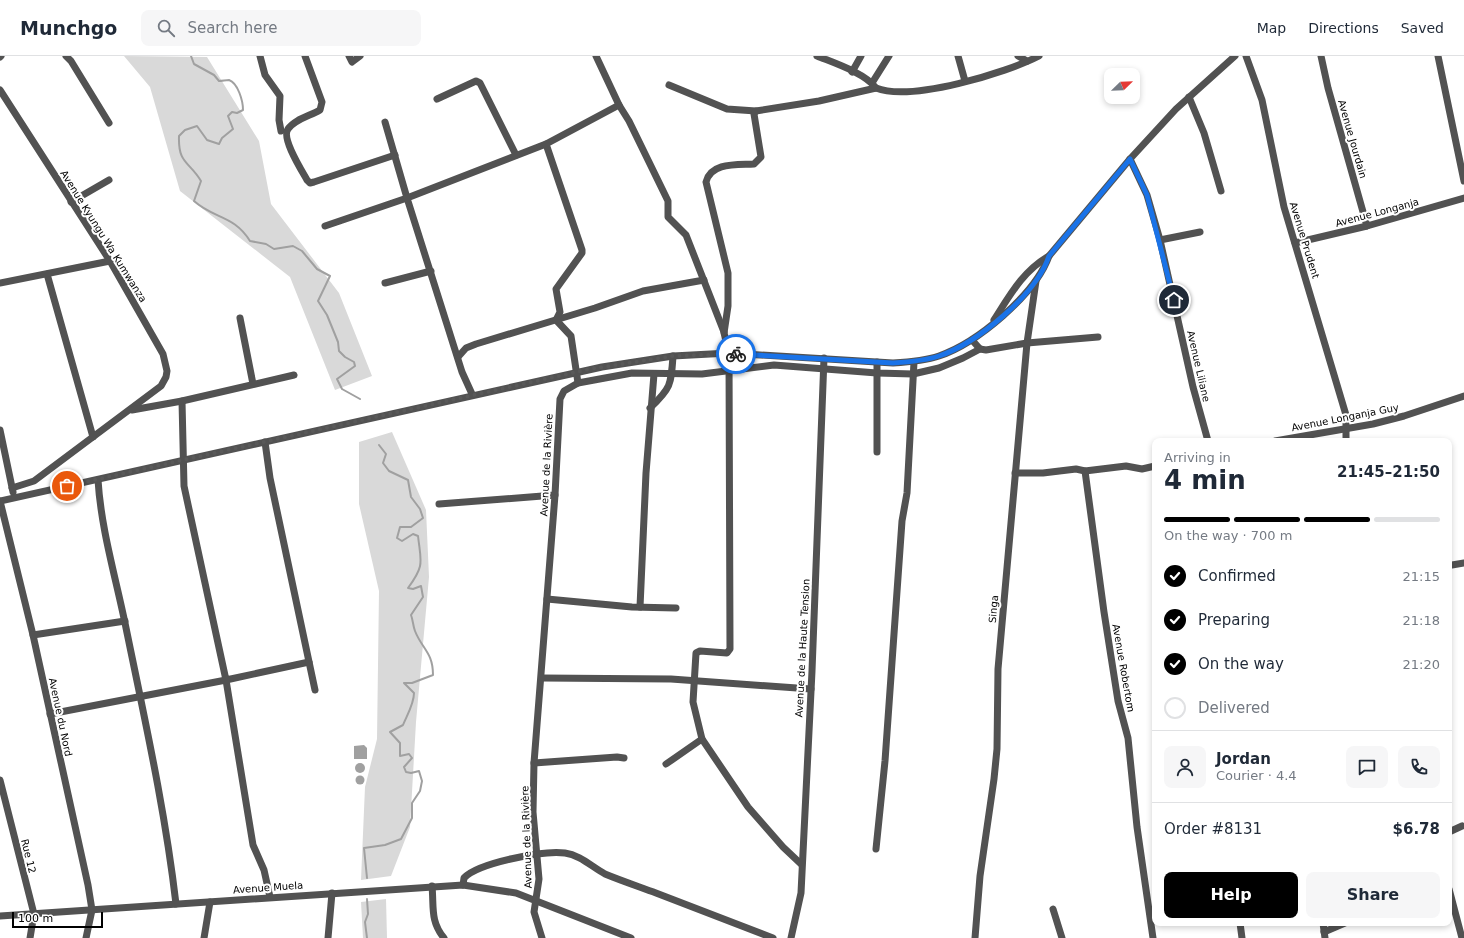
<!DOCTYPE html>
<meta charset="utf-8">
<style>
body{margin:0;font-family:"DejaVu Sans",sans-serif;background:#f6f6f7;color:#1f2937;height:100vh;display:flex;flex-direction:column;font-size:15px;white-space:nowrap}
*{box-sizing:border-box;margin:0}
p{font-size:13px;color:#747a83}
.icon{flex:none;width:22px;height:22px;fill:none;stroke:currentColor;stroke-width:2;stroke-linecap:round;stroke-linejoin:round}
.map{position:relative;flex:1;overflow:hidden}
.panel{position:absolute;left:1152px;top:382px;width:300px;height:488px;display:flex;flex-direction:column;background:#fff;border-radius:8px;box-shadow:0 2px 6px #0003}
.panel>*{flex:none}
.needle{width:26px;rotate:67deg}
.controls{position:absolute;left:1104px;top:12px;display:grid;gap:8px}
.controls a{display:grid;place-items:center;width:36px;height:36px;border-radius:8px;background:#fff;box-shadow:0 2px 6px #0003;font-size:20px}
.scale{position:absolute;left:12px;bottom:10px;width:91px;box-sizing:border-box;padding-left:4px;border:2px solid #000;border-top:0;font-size:11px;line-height:14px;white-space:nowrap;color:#000;-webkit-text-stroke:3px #fff;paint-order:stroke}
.pin{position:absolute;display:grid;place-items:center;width:34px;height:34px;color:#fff;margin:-17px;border:2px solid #fff;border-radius:50%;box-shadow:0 1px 4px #0007}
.courier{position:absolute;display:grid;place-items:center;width:40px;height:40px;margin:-20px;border:3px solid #1a73e8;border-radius:50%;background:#fff;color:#222;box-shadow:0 1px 5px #0007}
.head em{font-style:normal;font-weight:700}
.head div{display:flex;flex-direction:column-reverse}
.head{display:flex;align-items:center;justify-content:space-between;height:68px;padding:0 12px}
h1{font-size:26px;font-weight:700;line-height:30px}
.bar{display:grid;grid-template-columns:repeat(4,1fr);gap:6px 4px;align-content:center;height:48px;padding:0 12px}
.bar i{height:5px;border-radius:3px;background:#e0e1e3}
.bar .current{background:#000}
.bar p{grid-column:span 4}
.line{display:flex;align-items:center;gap:10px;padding:0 12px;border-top:1px solid #e0e1e3}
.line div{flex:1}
.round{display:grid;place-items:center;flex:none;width:42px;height:42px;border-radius:8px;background:#f6f6f7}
ol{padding:0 12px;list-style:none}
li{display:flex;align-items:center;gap:12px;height:44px}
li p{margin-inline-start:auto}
li .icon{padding:4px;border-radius:50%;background:#000;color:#fff;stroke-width:4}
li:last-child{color:#747a83}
li i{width:22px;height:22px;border:2px solid #e0e1e3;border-radius:50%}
.primary-button{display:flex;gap:8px;margin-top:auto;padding:8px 12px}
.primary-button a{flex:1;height:46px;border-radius:8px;background:#000;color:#fff;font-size:16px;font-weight:700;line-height:46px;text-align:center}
.primary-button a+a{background:#f6f6f7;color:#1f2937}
header{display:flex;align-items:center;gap:24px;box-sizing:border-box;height:56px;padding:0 20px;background:#fff;border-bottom:1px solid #e0e1e3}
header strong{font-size:19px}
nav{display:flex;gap:22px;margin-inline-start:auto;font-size:14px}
.search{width:280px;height:36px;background:#f6f6f7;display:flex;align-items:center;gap:10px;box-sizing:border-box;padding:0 14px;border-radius:8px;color:#747a83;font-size:15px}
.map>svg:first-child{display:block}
</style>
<header>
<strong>Munchgo</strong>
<div class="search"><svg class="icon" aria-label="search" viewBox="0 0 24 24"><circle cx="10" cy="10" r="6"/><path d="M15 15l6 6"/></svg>Search here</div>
<nav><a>Map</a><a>Directions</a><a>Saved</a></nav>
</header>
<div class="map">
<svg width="1464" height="882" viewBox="0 0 1464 882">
<rect width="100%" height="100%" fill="#fff"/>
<g fill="#d9d9d9">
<polygon points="124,0 207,1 259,85 271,148 339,237 372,320 335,334 290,221 180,135 150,31"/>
<polygon points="392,376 426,454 429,521 416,666 410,771 391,820 361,824 365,731 377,683 379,535 359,448 359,386"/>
<polygon points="386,843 387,882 363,882 361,846"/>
</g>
<g fill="#a0a0a0">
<polygon points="364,689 367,692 367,703 354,703 354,690"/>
<circle cx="360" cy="712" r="5"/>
<circle cx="360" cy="724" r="4.5"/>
</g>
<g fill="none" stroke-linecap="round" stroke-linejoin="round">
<g stroke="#a0a0a0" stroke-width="2">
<path d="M191 0 194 8 214 19 219 25C222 25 226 24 229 24 238 27 243 45 243 54L237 57 232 56 228 60 233 73 222 82 219 88 207 84 197 70 185 74 179 80C178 108 189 105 201 125L194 145C214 163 234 159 250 185L266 188 274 193 293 190 302 195 317 213 330 220 318 245 327 259 338 286 339 295 345 301 354 306 355 310 337 323 342 333 360 343"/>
<path d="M367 822 364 792 385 789 401 783 412 762V747L420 735 422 725 419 715 411 717 406 716 404 711 412 702 409 698 400 700V687L390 676 403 669C407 659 414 648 414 637L404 627H412L433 619C433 596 422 593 415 575 413 570 413 564 411 559L423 541 421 530 413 533 408 532C425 509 421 506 418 480L413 478 402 485 397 482 400 471H411L423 462 420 453 411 441 408 424 389 415 383 407 386 398 379 389"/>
<polyline points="367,882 365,866 368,858 367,843"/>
</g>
<g stroke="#525252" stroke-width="7">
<polyline points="66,0 71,5 109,67"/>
<polyline points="260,0 265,19 280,40 279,64 281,75"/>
<path d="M305 0 322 46 320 54C310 60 295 63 288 73 281 82 302 115 307 124L310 127 314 126 395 99"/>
<polyline points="349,0 352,6 360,0"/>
<polyline points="596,0 619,49 629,65 668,145 668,161 686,179 724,276"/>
<path d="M817 0C834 7 865 17 876 32"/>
<polyline points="958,0 965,25"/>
<polyline points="1018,0 1027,5"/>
<polyline points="1246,0 1262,44 1284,151 1346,359 1346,385"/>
<polyline points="1321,0 1328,32 1367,170"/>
<polyline points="1438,0 1464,125"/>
<polyline points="0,1 1,0"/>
<polyline points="852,16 861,0"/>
<polyline points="872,27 889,0"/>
<polyline points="669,29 727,53 756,55"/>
<polyline points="0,34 110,205 163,298 167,315 166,321 161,330 34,425 12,432"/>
<polyline points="1189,41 1204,77 1221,135"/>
<polyline points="437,43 476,25 480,27 516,99"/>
<polyline points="1130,103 1147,139 1160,184 1193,331 1208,385"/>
<polyline points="71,146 109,124"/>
<polyline points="325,170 407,142 385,66"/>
<polyline points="1160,184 1200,176"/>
<polyline points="1295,187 1367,170 1464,142"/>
<polyline points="47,218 93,381"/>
<polyline points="0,227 110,205"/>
<polyline points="385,227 431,215"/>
<polyline points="240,262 253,328"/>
<path d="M994 264C1010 239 1023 215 1049 200"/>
<polyline points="972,284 980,293 986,294 1027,287 1098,281"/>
<polyline points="458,301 466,292 476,288 595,252 643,235 704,224"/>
<polyline points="877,306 877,396"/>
<polyline points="578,327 632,317 702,318 774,309 877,317 913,318 939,312 963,302 980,293"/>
<polyline points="472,338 462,316 407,142 546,88"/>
<polyline points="182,345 184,430 226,624 309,606"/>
<path d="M650 352C671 332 671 329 673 300"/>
<polyline points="132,354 182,345 294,319"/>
<polyline points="0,374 13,436"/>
<polyline points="1275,385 1373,368 1404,360 1464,340"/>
<polyline points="265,386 270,422 315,634"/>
<polyline points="1085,415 1126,410 1142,413 1155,410"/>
<polyline points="1015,417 1043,417 1076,413 1085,415 1104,556 1118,645 1128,682 1137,771 1153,882"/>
<path d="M98 424C101 472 115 519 125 567 144 660 165 753 176 848"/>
<path d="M0 445 602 311 673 300 729 297 893 307C909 306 924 305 939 300 977 287 1035 239 1049 200L1130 103 1176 53 1235 0"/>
<polyline points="0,445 33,579 88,829 92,854 86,882"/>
<polyline points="439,448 555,439"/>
<polyline points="1452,509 1464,507"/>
<polyline points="547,543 632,551 676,552"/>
<polyline points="640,551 646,417 654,318"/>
<polyline points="33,579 125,565"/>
<polyline points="542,622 671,623 811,633"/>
<polyline points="50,658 226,624 253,789 264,814 270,841"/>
<polyline points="534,707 617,701 624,702"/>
<polyline points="666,708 702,683"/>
<polyline points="0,724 34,858 30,882"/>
<polyline points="1449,776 1462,770"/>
<polyline points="876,793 885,705 902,465 907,437 914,306"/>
<path d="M801 808 783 791 748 751 702 683 693 646 696 597 700 595 727 597 730 593 729 297 724 277 728 250V217L706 126C711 106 737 109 754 108L761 101 754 58 756 55 819 45 876 32C911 46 1006 17 1039 0"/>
<path d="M463 829 464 822C478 807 544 794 565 797 580 799 592 811 605 818 622 825 640 831 656 837 695 852 734 867 773 882"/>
<path d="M432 830C434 851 430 865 444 882"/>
<polyline points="1449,833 1462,882"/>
<polyline points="1053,853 1062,882"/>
<polyline points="0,860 463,829 516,837 631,882"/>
<polyline points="1240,867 1242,882"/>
<polyline points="1323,867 1325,882"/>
<polyline points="1324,876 1345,867"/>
<polyline points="204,882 210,846"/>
<polyline points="328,882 332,837"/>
<polyline points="542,882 534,856 539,823 533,756 534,707 555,439 560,343 564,335 578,327 571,280 556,264 560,256 556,233 582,197 582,194 546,88 619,49"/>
<polyline points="791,882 801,837 812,615 824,302"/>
<polyline points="975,882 980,820 994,723 997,693 998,613 1027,287 1036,225"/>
</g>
</g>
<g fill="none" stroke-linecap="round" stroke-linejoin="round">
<polyline stroke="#595959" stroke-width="4" stroke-dasharray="0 7.2" points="67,430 590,313 673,300 736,298"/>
<path stroke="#1a73e8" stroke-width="5" d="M736 298 893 307C909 306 924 305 939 300 977 287 1036 239 1049 200L1130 103 1147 139 1174 244"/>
</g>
<g text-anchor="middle" stroke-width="4" stroke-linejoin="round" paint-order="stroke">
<g font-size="10" fill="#000" stroke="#fff">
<text transform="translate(1353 83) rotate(74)" y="4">Avenue Jourdain</text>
<text transform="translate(1377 156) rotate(-15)" y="4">Avenue Longanja</text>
<text transform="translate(104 180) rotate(58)" y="4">Avenue Kyungu Wa Kumwanza</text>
<text transform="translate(1305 184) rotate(73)" y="4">Avenue Prudent</text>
<text transform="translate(1199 310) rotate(77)" y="4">Avenue Liliane</text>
<text transform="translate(1345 361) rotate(-11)" y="4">Avenue Longanja Guy</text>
<text transform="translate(546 409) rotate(-87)" y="4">Avenue de la Rivière</text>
<text transform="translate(993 553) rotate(-85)" y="4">Singa</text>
<text transform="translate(802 592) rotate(-87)" y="4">Avenue de la Haute Tension</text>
<text transform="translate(1124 612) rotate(80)" y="4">Avenue Robertom</text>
<text transform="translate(61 661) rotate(78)" y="4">Avenue du Nord</text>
<text transform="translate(526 781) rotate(-92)" y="4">Avenue de la Rivière</text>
<text transform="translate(29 800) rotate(76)" y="4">Rue 12</text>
<text transform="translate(268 831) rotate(-4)" y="4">Avenue Muela</text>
</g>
</g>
</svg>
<div class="controls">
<a><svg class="needle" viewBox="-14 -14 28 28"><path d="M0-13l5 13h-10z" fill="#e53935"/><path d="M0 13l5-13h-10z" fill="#747a83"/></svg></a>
</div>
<div class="scale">100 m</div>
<div class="pin" style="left:67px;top:430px;background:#ea580c"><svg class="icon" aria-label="bag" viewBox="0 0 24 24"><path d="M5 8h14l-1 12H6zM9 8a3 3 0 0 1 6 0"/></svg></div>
<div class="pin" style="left:1174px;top:244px;background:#1f2937"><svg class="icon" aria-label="home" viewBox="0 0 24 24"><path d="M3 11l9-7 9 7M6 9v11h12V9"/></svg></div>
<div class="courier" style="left:736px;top:298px"><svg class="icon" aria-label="bike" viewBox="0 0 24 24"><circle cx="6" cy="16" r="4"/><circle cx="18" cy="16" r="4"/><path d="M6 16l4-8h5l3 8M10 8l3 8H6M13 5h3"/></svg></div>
<section class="panel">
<div class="head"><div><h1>4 min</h1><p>Arriving in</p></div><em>21:45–21:50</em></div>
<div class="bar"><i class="current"></i><i class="current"></i><i class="current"></i><i></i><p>On the way · 700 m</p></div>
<ol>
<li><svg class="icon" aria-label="check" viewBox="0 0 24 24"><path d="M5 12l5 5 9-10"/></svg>Confirmed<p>21:15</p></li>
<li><svg class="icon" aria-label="check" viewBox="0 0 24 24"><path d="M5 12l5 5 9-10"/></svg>Preparing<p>21:18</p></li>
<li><svg class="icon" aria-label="check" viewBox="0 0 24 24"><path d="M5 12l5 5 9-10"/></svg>On the way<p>21:20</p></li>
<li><i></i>Delivered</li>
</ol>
<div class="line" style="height:72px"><a class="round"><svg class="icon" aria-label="person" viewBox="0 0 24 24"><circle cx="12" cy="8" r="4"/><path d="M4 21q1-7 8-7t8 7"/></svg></a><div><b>Jordan</b><p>Courier · 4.4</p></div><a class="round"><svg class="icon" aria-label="chat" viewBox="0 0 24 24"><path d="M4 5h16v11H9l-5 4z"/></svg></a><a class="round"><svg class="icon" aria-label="phone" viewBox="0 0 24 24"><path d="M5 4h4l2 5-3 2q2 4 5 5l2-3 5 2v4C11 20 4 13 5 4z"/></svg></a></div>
<div class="line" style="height:52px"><div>Order #8131</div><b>$6.78</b></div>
<div class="primary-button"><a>Help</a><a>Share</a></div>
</section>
</div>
